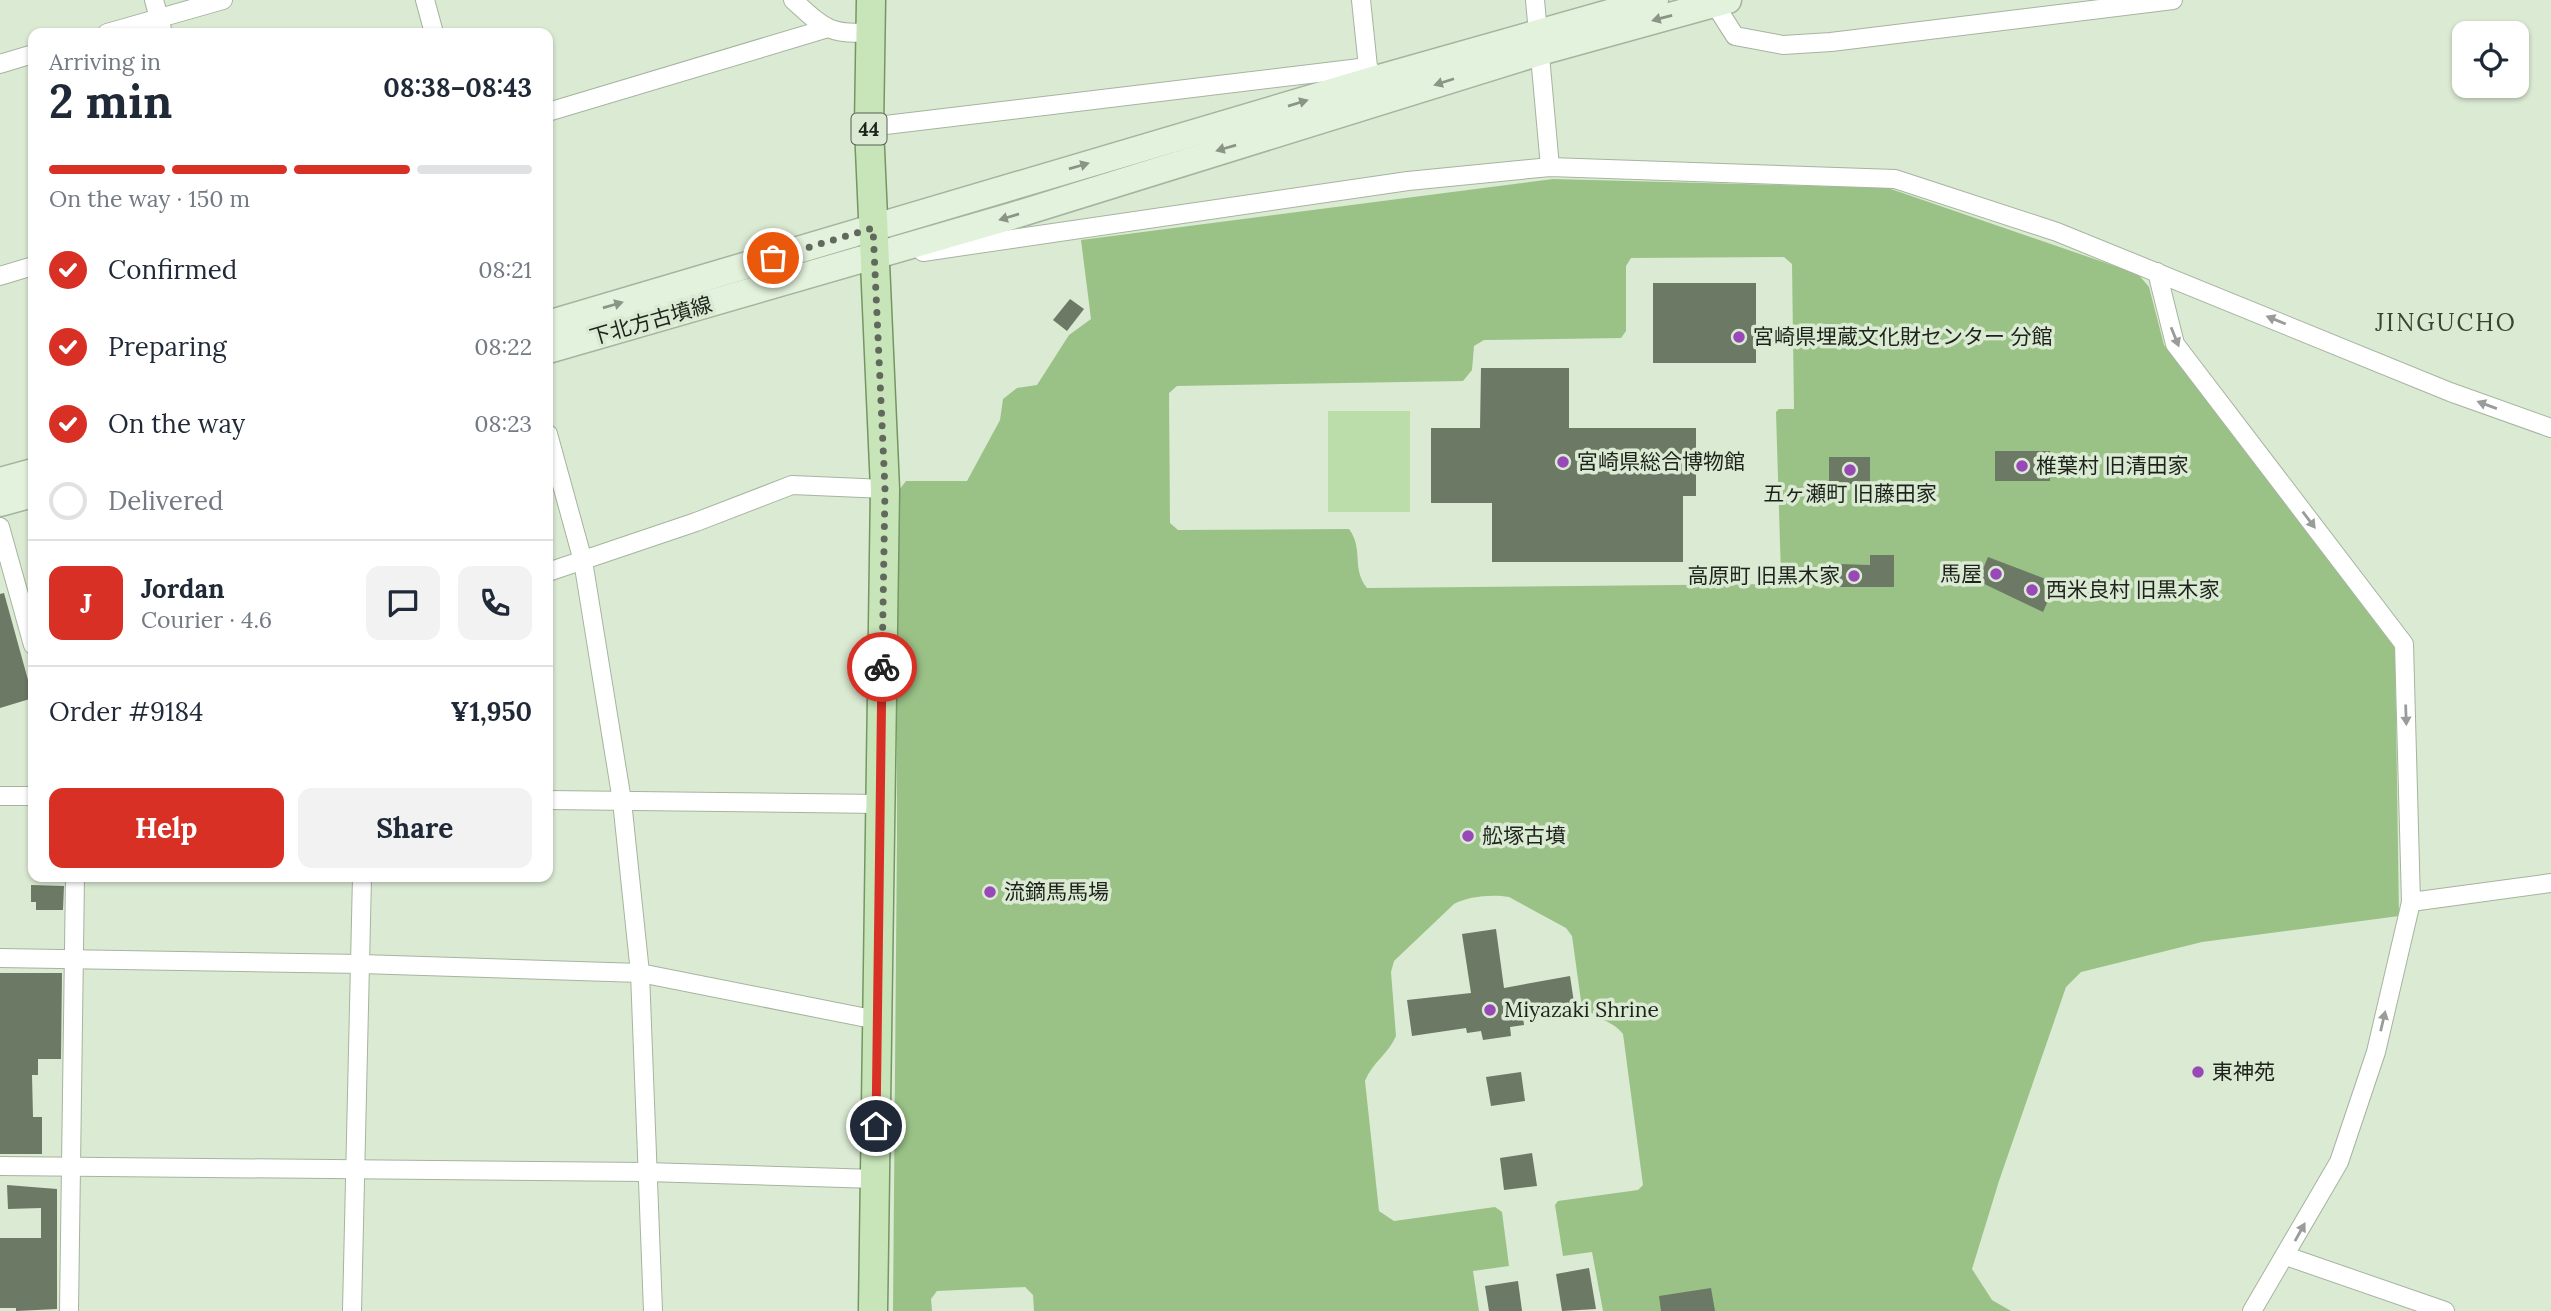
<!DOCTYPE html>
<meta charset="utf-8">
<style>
body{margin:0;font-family:Lora,"Noto Sans JP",serif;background:#f2f2f3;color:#1f2937;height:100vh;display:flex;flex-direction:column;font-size:26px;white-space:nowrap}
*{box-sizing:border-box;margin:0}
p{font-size:23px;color:#747a83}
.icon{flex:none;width:38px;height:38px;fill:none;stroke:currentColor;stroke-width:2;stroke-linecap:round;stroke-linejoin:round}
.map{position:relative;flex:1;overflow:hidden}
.sheet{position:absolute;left:28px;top:28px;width:525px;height:854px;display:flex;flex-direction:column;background:#fff;border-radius:14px;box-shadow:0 2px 5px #0004}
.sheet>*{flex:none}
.controls{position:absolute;left:2452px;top:21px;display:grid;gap:14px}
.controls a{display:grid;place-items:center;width:77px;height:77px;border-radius:14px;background:#fff;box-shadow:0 2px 5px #0004;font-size:35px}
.pin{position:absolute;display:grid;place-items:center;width:60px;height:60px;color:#fff;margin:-30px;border:4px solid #fff;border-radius:50%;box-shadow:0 2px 7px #0007}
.courier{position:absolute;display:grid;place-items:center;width:70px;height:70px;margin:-35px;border:5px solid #d93025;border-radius:50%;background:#fff;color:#222;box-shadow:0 2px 9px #0007}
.summary em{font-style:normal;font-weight:800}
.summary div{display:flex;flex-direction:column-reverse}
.summary{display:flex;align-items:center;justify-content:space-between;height:119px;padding:0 21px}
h1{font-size:46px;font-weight:800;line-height:52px}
.bar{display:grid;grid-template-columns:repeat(4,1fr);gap:10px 7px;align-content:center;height:84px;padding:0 21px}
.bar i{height:9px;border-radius:5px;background:#e0e1e3}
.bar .current{background:#d93025}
.bar p{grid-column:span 4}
.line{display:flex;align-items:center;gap:18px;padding:0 21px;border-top:2px solid #e0e1e3}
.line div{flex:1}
.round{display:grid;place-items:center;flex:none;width:74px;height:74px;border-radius:14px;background:#f2f2f3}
ol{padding:0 21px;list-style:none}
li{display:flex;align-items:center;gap:21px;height:77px}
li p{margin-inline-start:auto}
li .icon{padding:7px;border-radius:50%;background:#d93025;color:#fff;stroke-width:4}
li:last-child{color:#747a83}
li i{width:38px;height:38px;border:4px solid #e0e1e3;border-radius:50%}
.primary-button{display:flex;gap:14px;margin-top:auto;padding:14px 21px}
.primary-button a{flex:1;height:80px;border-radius:14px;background:#d93025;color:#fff;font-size:28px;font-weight:800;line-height:80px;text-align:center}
.primary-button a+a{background:#f2f2f3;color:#1f2937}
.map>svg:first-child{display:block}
</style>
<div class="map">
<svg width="2551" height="1311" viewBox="0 0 2551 1311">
<rect width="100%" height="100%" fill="#dbead3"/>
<rect fill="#bda" x="1328" y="411" width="82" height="101"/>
<path fill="#9ac287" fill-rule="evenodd" d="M1553 179 1888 188 2138 274 2149 287 2164 345 2395 648 2399 916 2202 942 2081 972 2066 987 1999 1181 1972 1269 1992 1300 2011 1311H1603L1592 1252 1563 1256 1555 1205 1558 1201 1638 1190 1643 1185 1623 1034C1612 1019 1589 1018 1581 1001L1572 936 1566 928 1509 897C1493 894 1468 896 1454 904L1394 961 1391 972 1396 1036C1389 1053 1372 1063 1365 1081L1379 1211 1394 1221 1495 1207 1502 1212 1509 1266 1473 1271 1479 1311H1034L1033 1295 1025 1287 937 1291 931 1299 932 1311H893L897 835 896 494 906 481H967L1000 420 1003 399 1017 388 1037 385 1069 335 1091 319 1081 240ZM1784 257 1792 264 1794 409H1779L1776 412 1781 576 1774 584 1367 588C1351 568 1364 549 1349 529L1178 530 1170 523 1169 393 1177 386 1463 381 1472 370 1474 346 1484 340 1621 338 1626 331V266L1631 258Z"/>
<g fill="#6b7965">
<rect x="1653" y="283" width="103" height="80"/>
<polygon points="1070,299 1084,309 1067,331 1053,320"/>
<polygon points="1481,368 1569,368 1569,428 1696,428 1696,496 1683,496 1683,562 1492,562 1492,503 1431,503 1431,428 1480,428"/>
<rect x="1995" y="451" width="55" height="30"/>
<rect x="1829" y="457" width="41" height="27"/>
<polygon points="1870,555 1894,555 1894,587 1838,587 1838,564 1870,565"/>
<polygon points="1988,557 2056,583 2043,612 1978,581"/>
<polygon points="4,593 33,698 0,708 0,594"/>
<polygon points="31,885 64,886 63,910 36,910 36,902 31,902"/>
<polygon points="1496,929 1504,988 1570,976 1575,1009 1523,1017 1524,1025 1510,1027 1511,1036 1483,1040 1481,1031 1467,1033 1466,1028 1412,1036 1407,1000 1471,993 1462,934"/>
<polygon points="0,973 62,973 61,1059 38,1059 38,1075 32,1075 33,1117 42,1117 42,1154 0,1154"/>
<polygon points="1521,1072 1525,1101 1491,1106 1486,1077"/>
<polygon points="1532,1153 1537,1186 1504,1190 1500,1158"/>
<polygon points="7,1185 57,1189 57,1309 16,1311 16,1308 0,1308 0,1238 41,1238 41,1208 8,1209"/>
<polygon points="1589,1268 1596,1309 1562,1311 1556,1274"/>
<polygon points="1518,1281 1522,1311 1489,1311 1485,1286"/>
<polygon points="1711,1288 1715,1311 1661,1311 1659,1296"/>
</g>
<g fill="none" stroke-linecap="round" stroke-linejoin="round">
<defs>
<g id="street">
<polyline points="154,0 163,33"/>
<polyline points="425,0 434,33"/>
<path d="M793 0C822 26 829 36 870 32"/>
<polyline points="1361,0 1368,67 1374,76"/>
<polyline points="1535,0 1550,167"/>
<polyline points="1712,0 1735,36 1783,45 1831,42 2173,0"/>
<polyline points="107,33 223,0"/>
<polyline points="0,64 33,54"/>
<polyline points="548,112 825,29"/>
<polyline points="869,127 1368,67"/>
<polyline points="923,252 1408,181 1550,167 1895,179 2057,232 2450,392 2551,428"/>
<polyline points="2157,272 2175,344 2404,644 2411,902 2376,1052 2339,1162 2252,1311"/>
<polyline points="0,276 33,266"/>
<polyline points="548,434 583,561 622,801 640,973 653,1311"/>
<polyline points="0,527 33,645"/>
<polyline points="548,572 696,522 792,485 885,489"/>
<polyline points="0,796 33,796"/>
<polyline points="548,800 879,804"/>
<polyline points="2411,902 2551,883"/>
<polyline points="0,958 361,964 640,973 877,1020"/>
<polyline points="0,1166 646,1172 875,1179"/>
<polyline points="2286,1256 2445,1311"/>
<polyline points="69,1311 75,877"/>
<polyline points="352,1311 362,877"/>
</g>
<g id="secondary">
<polyline points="548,324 1376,79 1655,0"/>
<polyline points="548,350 1012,216 1540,52 1728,0"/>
<polyline points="0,481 33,472"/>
<polyline points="0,503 33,494"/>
</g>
<polyline id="primary" points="871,0 869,127 885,489 873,1311"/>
</defs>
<use href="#street" stroke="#a6b49f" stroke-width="20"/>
<use href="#secondary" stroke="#a6b49f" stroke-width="29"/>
<use href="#primary" stroke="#749663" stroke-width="31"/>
<use href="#street" stroke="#fff" stroke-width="18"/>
<use href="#secondary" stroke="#e3f2dc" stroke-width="26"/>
<use href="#primary" stroke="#c8e5b9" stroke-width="28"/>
</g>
<defs><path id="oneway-solid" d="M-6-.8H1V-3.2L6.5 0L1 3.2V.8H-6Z" transform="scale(1.75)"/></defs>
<g fill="#8a9585">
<use href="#oneway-solid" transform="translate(1662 18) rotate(165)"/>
<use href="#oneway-solid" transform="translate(1444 82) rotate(162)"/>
<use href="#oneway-solid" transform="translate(1298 103) rotate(-17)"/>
<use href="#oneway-solid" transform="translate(1226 148) rotate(164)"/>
<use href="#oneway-solid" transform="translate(1079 166) rotate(-16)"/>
<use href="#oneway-solid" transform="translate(1009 217) rotate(163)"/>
<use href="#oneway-solid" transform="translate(613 305) rotate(-16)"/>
</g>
<g fill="#999c98">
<use href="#oneway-solid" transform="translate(2276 320) rotate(-158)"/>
<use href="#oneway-solid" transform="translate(2175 337) rotate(68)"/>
<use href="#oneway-solid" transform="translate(2487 405) rotate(-160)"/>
<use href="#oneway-solid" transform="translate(2309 520) rotate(53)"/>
<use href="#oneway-solid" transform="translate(2406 715) rotate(88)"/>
<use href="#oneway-solid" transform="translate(2383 1021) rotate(-77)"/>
<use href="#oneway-solid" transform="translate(2300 1232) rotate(-61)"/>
</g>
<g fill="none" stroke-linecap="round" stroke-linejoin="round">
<polyline stroke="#60695b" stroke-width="7" stroke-dasharray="0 12.6" points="773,258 873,228 885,489 882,667"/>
<polyline stroke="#d93025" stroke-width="9" points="876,1126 882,667"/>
</g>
<g fill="#9848b7" stroke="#dbead3" stroke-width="2.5">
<circle cx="1739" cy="337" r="7"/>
<circle cx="1563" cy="462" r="7"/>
<circle cx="2022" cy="466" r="7"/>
<circle cx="1850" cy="470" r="7"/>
<circle cx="1996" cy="574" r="7"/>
<circle cx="1854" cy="576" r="7"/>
<circle cx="2032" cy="590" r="7"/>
<circle cx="1468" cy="836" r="7"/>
<circle cx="990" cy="892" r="7"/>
<circle cx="1490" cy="1010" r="7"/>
<circle cx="2198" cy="1072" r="7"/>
</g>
<g text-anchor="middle" stroke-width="7" stroke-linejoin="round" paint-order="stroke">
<rect fill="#dbead3" stroke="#565f52" stroke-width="2" x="851.5" y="113.5" width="35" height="31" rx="5"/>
<g font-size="19" font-weight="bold" fill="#1d231b">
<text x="869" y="136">44</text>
</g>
<g font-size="21" fill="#1d231b" stroke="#dbead3">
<text transform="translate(651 321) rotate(-16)" y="7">下北方古墳線</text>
</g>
<g font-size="21" fill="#1d231b" stroke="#dbead3" text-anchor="start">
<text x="1753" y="344">宮崎県埋蔵文化財センター 分館</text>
<text x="1577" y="469">宮崎県総合博物館</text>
<text x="2036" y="473">椎葉村 旧清田家</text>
<text x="1850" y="501" text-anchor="middle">五ヶ瀬町 旧藤田家</text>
<text x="1982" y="581" text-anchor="end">馬屋</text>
<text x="1840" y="583" text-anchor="end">高原町 旧黒木家</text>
<text x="2046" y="597">西米良村 旧黒木家</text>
<text x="1482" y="843">舩塚古墳</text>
<text x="1004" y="899">流鏑馬馬場</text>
<text x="1504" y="1017">Miyazaki Shrine</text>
<text x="2212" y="1079">東神苑</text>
</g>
<g font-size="24" letter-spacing="2" fill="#394533" stroke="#dbead3">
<text x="2446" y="331">JINGUCHO</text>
</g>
</g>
</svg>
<div class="controls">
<a><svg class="icon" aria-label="locate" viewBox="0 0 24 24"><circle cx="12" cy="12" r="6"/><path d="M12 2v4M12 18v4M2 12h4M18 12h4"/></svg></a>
</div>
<div class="pin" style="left:773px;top:258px;background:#ea580c"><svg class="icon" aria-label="bag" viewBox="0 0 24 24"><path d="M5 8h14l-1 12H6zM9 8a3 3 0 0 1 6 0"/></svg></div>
<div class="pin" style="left:876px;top:1126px;background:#1f2937"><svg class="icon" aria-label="home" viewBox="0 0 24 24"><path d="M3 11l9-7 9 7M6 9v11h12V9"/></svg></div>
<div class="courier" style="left:882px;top:667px"><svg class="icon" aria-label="bike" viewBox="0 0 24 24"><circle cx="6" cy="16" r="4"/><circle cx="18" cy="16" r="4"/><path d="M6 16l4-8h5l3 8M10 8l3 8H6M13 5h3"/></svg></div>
<section class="sheet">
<div class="summary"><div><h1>2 min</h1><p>Arriving in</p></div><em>08:38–08:43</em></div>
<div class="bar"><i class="current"></i><i class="current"></i><i class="current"></i><i></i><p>On the way · 150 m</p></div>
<ol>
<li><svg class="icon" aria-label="check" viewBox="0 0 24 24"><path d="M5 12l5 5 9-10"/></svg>Confirmed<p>08:21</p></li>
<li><svg class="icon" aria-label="check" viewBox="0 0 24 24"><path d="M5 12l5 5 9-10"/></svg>Preparing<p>08:22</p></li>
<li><svg class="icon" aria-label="check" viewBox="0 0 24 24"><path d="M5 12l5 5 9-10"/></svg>On the way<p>08:23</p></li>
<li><i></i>Delivered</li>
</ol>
<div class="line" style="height:126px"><b class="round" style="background:#d93025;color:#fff">J</b><div><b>Jordan</b><p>Courier · 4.6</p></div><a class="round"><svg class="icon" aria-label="chat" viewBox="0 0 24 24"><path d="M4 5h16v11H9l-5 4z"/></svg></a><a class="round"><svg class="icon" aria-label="phone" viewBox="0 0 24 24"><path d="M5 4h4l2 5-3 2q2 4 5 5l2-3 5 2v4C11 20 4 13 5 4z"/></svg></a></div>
<div class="line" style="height:91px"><div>Order #9184</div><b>¥1,950</b></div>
<div class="primary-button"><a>Help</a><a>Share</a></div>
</section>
</div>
